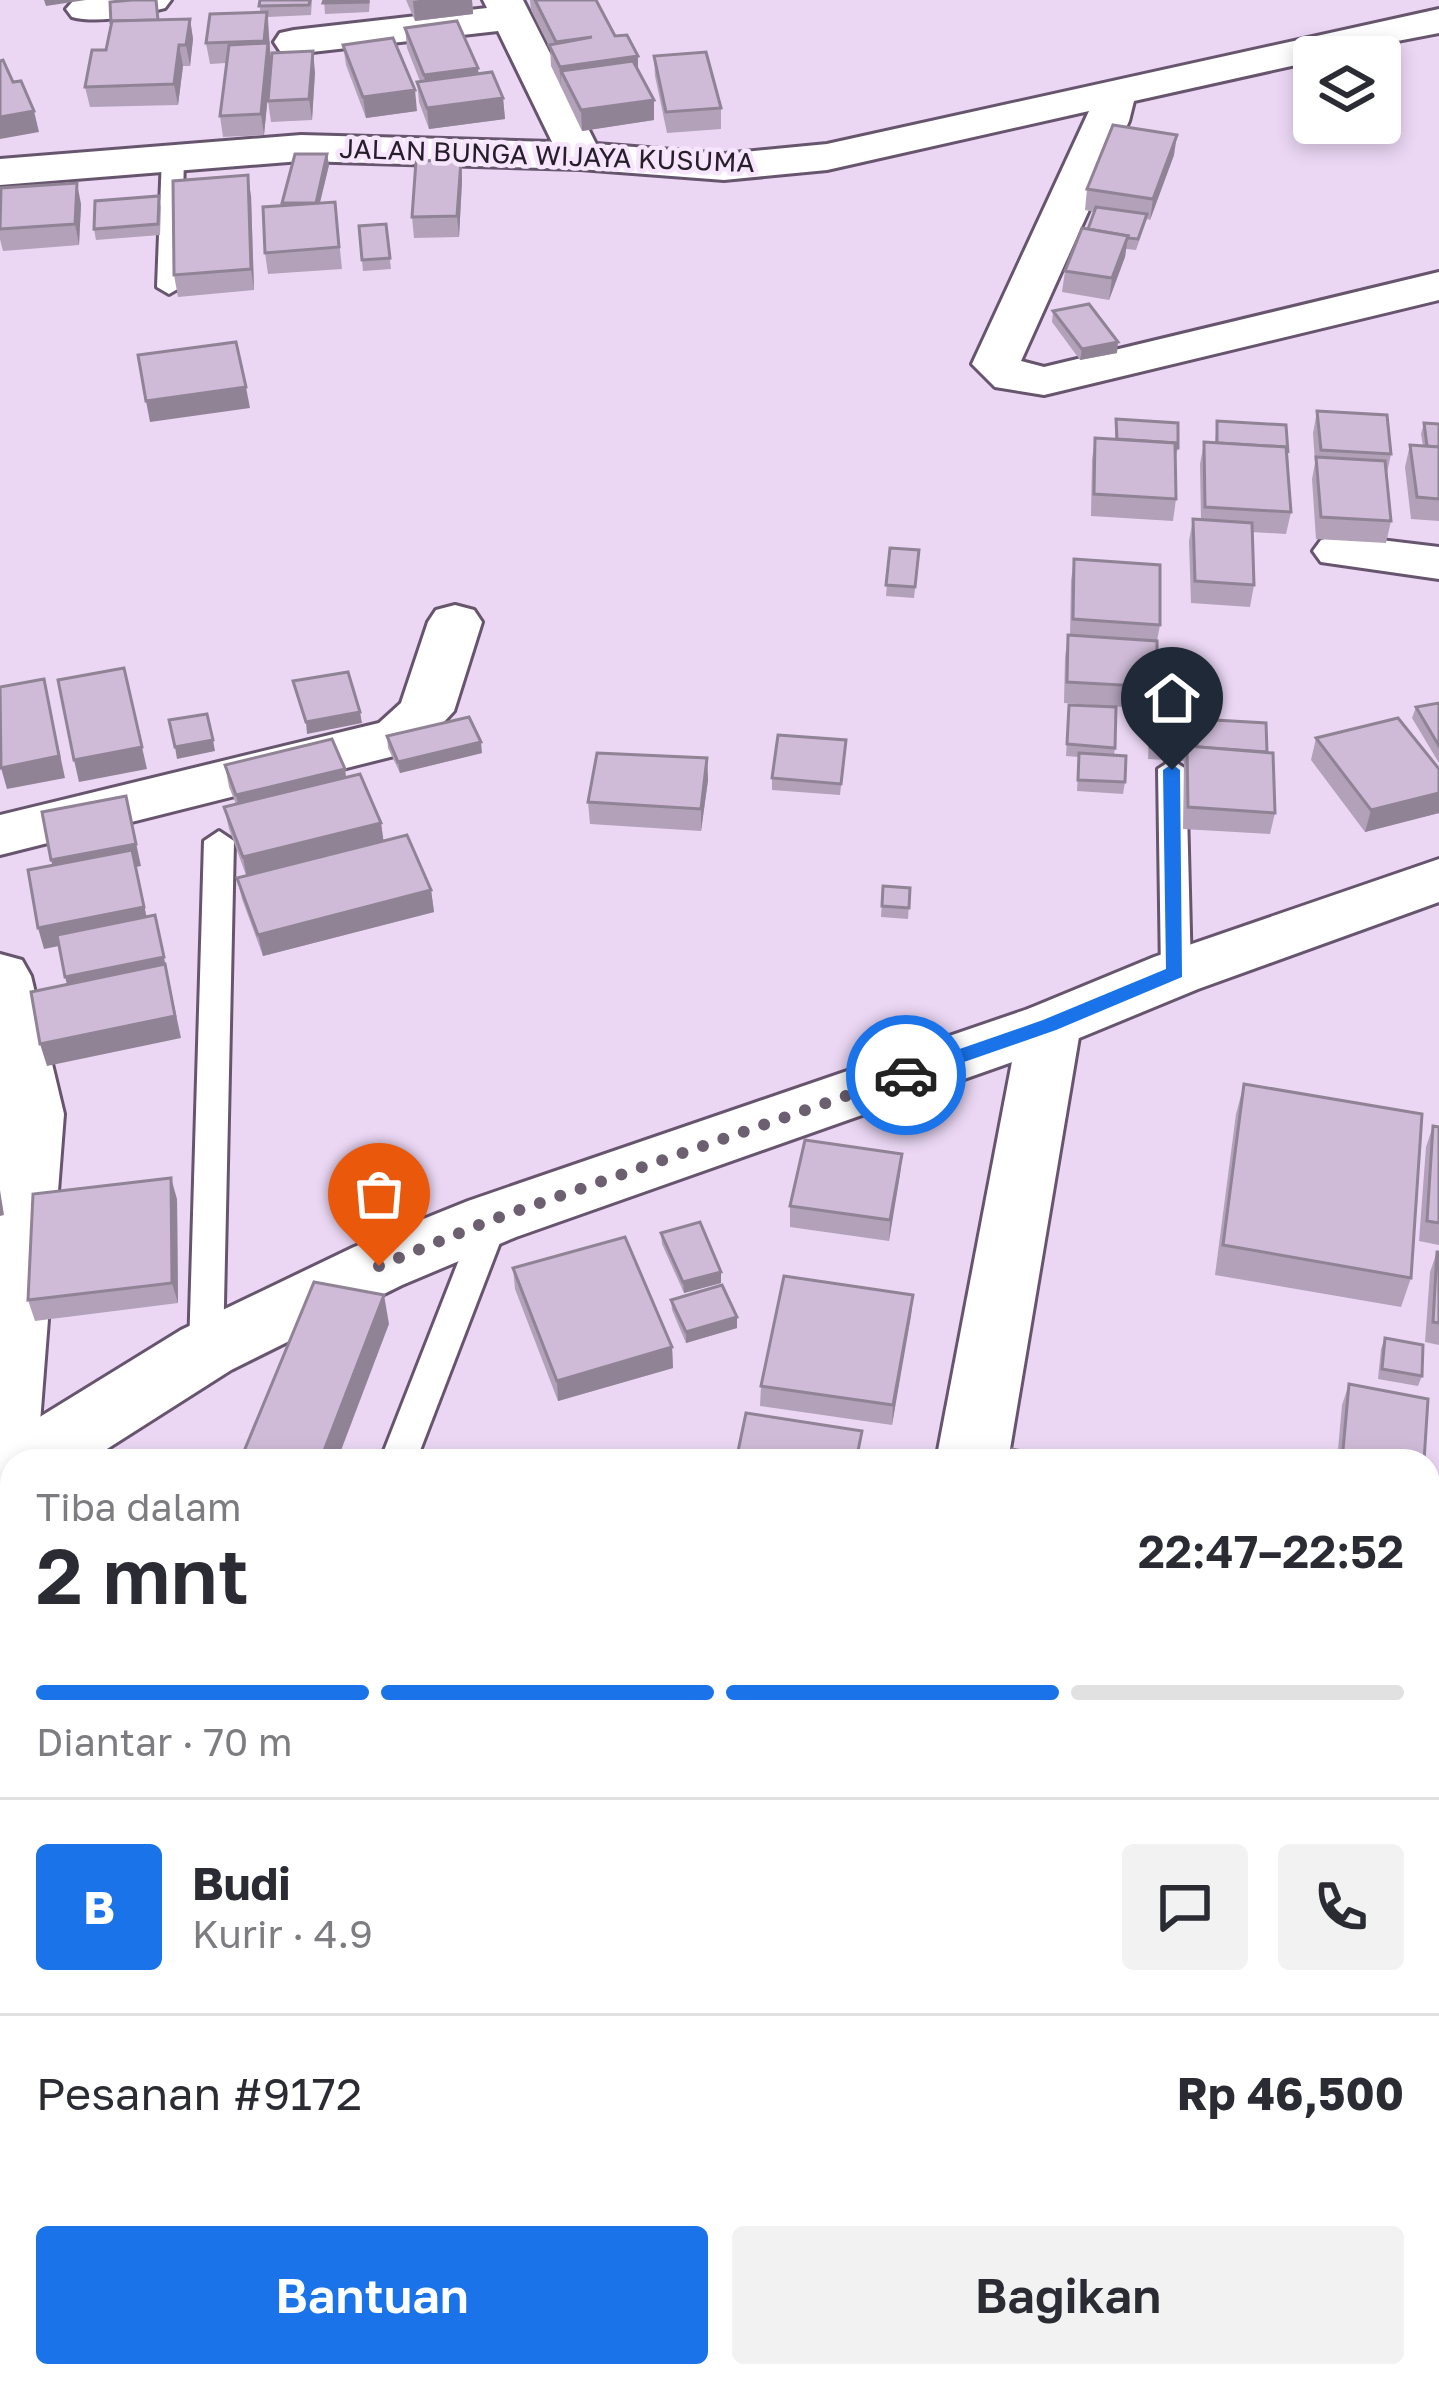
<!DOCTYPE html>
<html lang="id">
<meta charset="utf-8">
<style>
body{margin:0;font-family:"Golos Text",sans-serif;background:#f2f2f3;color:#2b2b33;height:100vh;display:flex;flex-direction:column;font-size:45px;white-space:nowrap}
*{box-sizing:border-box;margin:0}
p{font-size:39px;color:#7c7c81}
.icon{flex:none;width:66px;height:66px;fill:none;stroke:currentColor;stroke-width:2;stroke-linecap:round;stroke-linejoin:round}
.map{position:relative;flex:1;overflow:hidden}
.drawer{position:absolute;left:0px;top:1449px;width:1440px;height:939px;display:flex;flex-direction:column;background:#fff;border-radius:36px 36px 0 0;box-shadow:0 6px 18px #0003}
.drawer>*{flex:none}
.controls{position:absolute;left:1293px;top:36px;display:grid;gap:24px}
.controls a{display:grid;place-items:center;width:108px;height:108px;border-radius:12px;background:#fff;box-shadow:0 6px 18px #0003;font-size:60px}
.pin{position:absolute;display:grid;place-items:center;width:102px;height:102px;color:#fff;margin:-123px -51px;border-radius:50% 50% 50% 0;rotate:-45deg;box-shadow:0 0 12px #0007}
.pin .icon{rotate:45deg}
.courier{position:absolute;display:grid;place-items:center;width:120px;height:120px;margin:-60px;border:9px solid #1a73e8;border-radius:50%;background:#fff;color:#222;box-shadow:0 3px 15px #0007}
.head em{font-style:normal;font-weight:600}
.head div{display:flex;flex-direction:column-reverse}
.head{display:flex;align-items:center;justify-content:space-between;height:204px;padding:0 36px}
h1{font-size:78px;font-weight:600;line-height:90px}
.bar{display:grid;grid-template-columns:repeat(4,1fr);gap:18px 12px;align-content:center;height:144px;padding:0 36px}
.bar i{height:15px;border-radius:9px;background:#e1e1e2}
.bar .active{background:#1a73e8}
.bar p{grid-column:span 4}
.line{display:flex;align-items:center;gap:30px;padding:0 36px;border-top:3px solid #e1e1e2}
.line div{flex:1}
.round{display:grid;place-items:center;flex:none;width:126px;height:126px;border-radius:12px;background:#f2f2f3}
.primary-button{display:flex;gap:24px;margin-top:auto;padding:24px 36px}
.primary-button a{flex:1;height:138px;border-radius:12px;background:#1a73e8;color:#fff;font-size:48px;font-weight:600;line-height:138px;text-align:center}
.primary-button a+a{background:#f2f2f3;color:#2b2b33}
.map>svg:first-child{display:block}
</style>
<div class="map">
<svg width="1439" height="2387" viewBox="0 0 1439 2387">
<rect width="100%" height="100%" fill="#ebd7f4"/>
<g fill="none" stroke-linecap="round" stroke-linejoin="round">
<defs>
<g id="service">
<polygon points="173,150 184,156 181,287 169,294 157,287 162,156"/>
<polygon points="1172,760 1186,769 1191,973 1187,981 1165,981 1161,973 1158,769"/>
<polygon points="219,831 234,841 223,1350 218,1360 206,1364 194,1360 189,1350 204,841"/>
<polygon points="492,1206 504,1210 509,1219 416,1461 380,1461 475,1219 480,1210"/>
</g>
<g id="minor">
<path d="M74 0H171L165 8C137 15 100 24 72 17L66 9Z"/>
<polygon points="483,0 523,0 596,144 724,154 827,144 1439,9 1439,33 1314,57 1314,61 1134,101 1129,121 1021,361 1044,367 1439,272 1439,300 1044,395 995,387 972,364 1089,111 827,170 724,180 580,169 301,161 0,185 0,159 301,135 552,142 498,31 294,54 280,51 274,42 280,33 294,30 487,8"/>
<polygon points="1339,535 1439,547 1439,579 1321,562 1313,551 1321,540"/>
<polygon points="455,605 474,610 482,622 454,711 418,750 0,855 0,815 379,723 401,703 428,622 436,610"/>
<polygon points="0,954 22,960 31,976 64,1114 37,1461 12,1461 12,1499 0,1504"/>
<polygon points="1050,1002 1072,1009 1081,1025 1008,1461 936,1461 1019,1025 1028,1009"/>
<polygon points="23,2376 115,2376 111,2387 19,2387"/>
<polygon points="1241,2376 1333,2376 1332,2387 1240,2387"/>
</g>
<polygon id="tertiary" points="1439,859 1439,902 1198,989 1072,1041 516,1237 402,1285 231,1370 88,1461 12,1461 12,1485 0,1475 4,1439 181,1330 354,1247 468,1201 1028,1009 1154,957"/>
</defs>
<use href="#service" stroke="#67556e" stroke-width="6"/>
<use href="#minor" stroke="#67556e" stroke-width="6"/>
<use href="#tertiary" stroke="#67556e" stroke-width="6"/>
<use href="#service" fill="#fff" fill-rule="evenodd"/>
<use href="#minor" fill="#fff" fill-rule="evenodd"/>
<use href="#tertiary" fill="#fff" fill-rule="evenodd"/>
</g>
<g fill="#b2a1b9">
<polygon points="260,0 312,0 311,15 268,17 271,64 264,135 223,137 220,116 226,63 210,64 206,43 260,13"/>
<polygon points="324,0 370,0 369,12 325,14"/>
<polygon points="406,0 472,0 473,14 415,21"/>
<polygon points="530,0 596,0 615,36 638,70 654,120 582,131 551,66 550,48 531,10"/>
<polygon points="190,19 193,39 190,66 183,66 178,105 90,107 85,87 106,50 159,20"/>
<polygon points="405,28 478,74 503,98 505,119 429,129 419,102 417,82 420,81 407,48"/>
<polygon points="343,45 417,111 366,118 346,65"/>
<polygon points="654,56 721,108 721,129 667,133 655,76"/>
<polygon points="315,72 312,120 271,122 268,101"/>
<polygon points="327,154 329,165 320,203 335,202 342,269 268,274 265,253 282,203"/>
<polygon points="1174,155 1150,220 1147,219 1136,250 1126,249 1125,257 1109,300 1062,292 1065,271 1088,229 1094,212 1085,210 1087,189"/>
<polygon points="461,160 462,181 459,237 414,238 412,217"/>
<polygon points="159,196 161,207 160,235 96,240 94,229"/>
<polygon points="251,196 254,290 178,297 174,275"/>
<polygon points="0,203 81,204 79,245 3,251 0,239"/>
<polygon points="386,224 391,269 363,271 359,226"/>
<polygon points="1053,311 1117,353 1080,360 1052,322"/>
<polygon points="1317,411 1391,454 1387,473 1391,521 1386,543 1316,539 1312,479 1315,463 1313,433"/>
<polygon points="1116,419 1178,448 1175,459 1176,499 1173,521 1091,516 1092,460 1095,438 1115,439"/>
<polygon points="1217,421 1288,453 1291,512 1286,534 1252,532 1254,585 1250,607 1191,603 1189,541 1193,519 1201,520 1200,464 1204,442 1215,443"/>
<polygon points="1424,423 1439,424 1439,521 1411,519 1405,467 1410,445 1423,446 1421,434"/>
<polygon points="890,548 919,550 914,598 886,596"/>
<polygon points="1074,559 1160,625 1157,641 1157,687 1153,709 1064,703 1065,657 1068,635 1070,635 1071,581"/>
<polygon points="1439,703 1439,763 1412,718 1416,707"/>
<polygon points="1069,705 1115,748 1114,755 1125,782 1123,794 1077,791 1079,757 1066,756"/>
<polygon points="1150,718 1186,749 1195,747 1197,719 1267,752 1275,813 1270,834 1183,829 1184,761 1148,759"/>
<polygon points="387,736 482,753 400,773 388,748"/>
<polygon points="1316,738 1439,769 1439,813 1365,832 1311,760"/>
<polygon points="846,740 840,795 772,790 772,778"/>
<polygon points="707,758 708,780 701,831 590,824 588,802"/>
<polygon points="225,765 346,777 381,823 383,841 431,890 434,912 263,956 242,899 237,878 246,875 229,829 224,807 236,804 229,787"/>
<polygon points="883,886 910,888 908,919 881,917"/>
<polygon points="1244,1084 1411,1278 1401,1307 1215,1275 1236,1114"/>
<polygon points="1433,1126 1439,1127 1439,1245 1419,1241 1426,1147"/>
<polygon points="902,1154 889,1241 790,1227 790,1206"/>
<polygon points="177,1199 178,1303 35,1321 28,1300"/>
<polygon points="661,1233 721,1283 684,1293 662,1244"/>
<polygon points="1437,1252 1439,1252 1439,1345 1425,1342 1430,1272"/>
<polygon points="513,1268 672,1347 673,1368 558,1401 515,1289"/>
<polygon points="913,1295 892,1425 760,1406 761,1386"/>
<polygon points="671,1300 737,1317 737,1328 686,1343 672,1310"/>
<polygon points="1385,1338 1422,1376 1418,1386 1378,1379 1381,1349"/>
<polygon points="1349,1384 1424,1461 1337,1461 1342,1405"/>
<polygon points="1428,2030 1439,2032 1439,2119 1428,2117"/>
</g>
<g fill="#918396">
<polygon points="44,0 86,0 46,6"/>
<polygon points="420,0 472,0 473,14 415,21 413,1"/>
<polygon points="267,12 271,64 264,135 261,114 266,59 264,41"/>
<polygon points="190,19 193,39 190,66 186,45"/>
<polygon points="179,45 183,66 178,105 174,84"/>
<polygon points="313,51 315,72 312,120 309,99"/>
<polygon points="638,56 638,77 561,71 561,87 560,67"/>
<polygon points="478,68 480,89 426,96 424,75"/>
<polygon points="415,90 417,111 366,118 363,97"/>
<polygon points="503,98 505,119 429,129 427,108"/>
<polygon points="654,100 654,120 582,131 581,110"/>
<polygon points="34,111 39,132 0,139 0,117"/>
<polygon points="1177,135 1174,155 1150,220 1153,199"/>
<polygon points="327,154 329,165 317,214 316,203"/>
<polygon points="461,160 462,181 459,237 457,216"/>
<polygon points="248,175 251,196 254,290 251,269"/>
<polygon points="77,183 81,204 79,245 75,224"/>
<polygon points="1128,236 1125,257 1109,300 1112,278"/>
<polygon points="1118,342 1117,353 1080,360 1082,349"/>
<polygon points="246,387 250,408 150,422 146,401"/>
<polygon points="124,668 147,769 79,782 74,760"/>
<polygon points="44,679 65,778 7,789 1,768"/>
<polygon points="360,712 362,723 307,734 306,722"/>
<polygon points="213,740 215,751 177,759 175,747"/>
<polygon points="481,742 482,753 400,773 398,762"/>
<polygon points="707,758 708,780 701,831 701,809"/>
<polygon points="345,769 348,791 241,817 236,795"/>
<polygon points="1439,793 1439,813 1365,832 1371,810"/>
<polygon points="126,796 141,866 136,867 149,928 44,949 38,928 57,882 51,860"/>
<polygon points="381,823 384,844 247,879 243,857"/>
<polygon points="431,890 434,912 263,956 258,935"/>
<polygon points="155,915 181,1038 47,1066 40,1044 71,999 65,977"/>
<polygon points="902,1154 900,1175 889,1241 890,1220"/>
<polygon points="171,1178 177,1199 178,1303 172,1283"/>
<polygon points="0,1190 4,1215 0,1216"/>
<polygon points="721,1272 721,1283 684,1293 683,1282"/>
<polygon points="384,1295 389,1324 337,1461 320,1461"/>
<polygon points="913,1295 911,1316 892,1425 893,1405"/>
<polygon points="737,1317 737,1328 686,1343 686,1332"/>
<polygon points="672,1347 673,1368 558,1401 557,1381"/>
<polygon points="1439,1586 1439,1594 1428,1598 1428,1590"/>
<polygon points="0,1920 12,1959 12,1973 0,1979"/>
</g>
<g fill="#cfbbd7" stroke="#918396" stroke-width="3">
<polygon points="132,0 156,0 158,20 112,21 111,24 110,2"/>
<polygon points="260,0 310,0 309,5 259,6"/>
<polygon points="324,0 368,0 368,2 323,3"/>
<polygon points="535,0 596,0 615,36 627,35 638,56 560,67 549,45 592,37 556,42"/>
<polygon points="267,12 264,41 206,43 210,14"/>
<polygon points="190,19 186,45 179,45 174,84 85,87 92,50 106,50 112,21"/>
<polygon points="457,21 478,68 424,75 405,28"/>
<polygon points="393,38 415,90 363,97 343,45"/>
<polygon points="268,43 261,114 220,116 229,45"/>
<polygon points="313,51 309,99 268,101 272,53"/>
<polygon points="706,52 721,108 666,112 654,56"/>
<polygon points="3,60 13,82 21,81 34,111 0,117 0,61"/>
<polygon points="633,61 654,100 581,110 561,71"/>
<polygon points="492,72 503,98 427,108 417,82"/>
<polygon points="1113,125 1177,135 1153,199 1087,189"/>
<polygon points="295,154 327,154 316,203 282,203"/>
<polygon points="461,160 457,216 412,217 416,161"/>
<polygon points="248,175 251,269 174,275 173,181"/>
<polygon points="77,183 75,224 0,229 1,188"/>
<polygon points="159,196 158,224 94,229 95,201"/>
<polygon points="335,202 339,247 265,253 263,207"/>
<polygon points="1096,207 1147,214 1138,239 1127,238 1128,236 1088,229"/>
<polygon points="386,224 390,258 362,260 359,226"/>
<polygon points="1082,228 1128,236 1112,278 1065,271"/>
<polygon points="1089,304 1118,342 1082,349 1053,311"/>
<polygon points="236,342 246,387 146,401 138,355"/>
<polygon points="1317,411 1387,415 1391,454 1321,450"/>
<polygon points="1116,419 1178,423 1178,448 1175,448 1175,443 1117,439"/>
<polygon points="1217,421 1286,425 1288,453 1286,447 1217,443"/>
<polygon points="1424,423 1439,424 1439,447 1427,446"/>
<polygon points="1095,438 1175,443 1176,499 1094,494"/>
<polygon points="1204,442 1286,447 1291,512 1205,507"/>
<polygon points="1410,445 1439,447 1439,499 1417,497"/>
<polygon points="1316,457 1385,461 1391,521 1321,517"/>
<polygon points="1193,519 1252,523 1254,585 1195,581"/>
<polygon points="890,548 919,550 915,587 886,585"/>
<polygon points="1074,559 1160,565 1160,625 1073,619"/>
<polygon points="1068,635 1157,641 1157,687 1067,682"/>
<polygon points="124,668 142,747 74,760 58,680"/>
<polygon points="348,672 360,712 306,722 293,681"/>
<polygon points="44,679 59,756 1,768 0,687"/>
<polygon points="1439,703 1439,746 1416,707"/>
<polygon points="1069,705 1116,707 1115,748 1067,744"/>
<polygon points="207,714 213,740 175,747 169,720"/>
<polygon points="469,717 481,742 398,762 387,736"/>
<polygon points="1150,718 1186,721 1186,749 1150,747"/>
<polygon points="1398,718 1439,769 1439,793 1371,810 1316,738"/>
<polygon points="1197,719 1266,723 1267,752 1197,747"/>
<polygon points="778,735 846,740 841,784 772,778"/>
<polygon points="332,739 345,769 236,795 225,765"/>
<polygon points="1187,746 1273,753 1275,813 1188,807"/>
<polygon points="597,753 707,758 701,809 588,802"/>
<polygon points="1079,753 1126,756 1125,782 1078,780"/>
<polygon points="360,774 381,823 243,857 224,807"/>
<polygon points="126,796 136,844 51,860 42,812"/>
<polygon points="407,835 431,890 258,935 237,878"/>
<polygon points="132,850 144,907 38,928 28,870"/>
<polygon points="883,886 910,888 909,908 882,906"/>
<polygon points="155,915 164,957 65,977 57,935"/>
<polygon points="165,964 175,1016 40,1044 31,992"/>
<polygon points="1244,1084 1422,1114 1411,1278 1223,1245"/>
<polygon points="1433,1126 1439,1127 1439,1223 1427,1221"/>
<polygon points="805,1140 902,1154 890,1220 790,1206"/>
<polygon points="171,1178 172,1283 28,1300 33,1194"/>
<polygon points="700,1222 721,1272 683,1282 661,1233"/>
<polygon points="625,1237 672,1347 557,1381 513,1268"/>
<polygon points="1437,1252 1439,1252 1439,1323 1433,1322"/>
<polygon points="784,1276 913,1295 893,1405 761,1386"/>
<polygon points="314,1282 384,1295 320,1461 240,1461"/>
<polygon points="722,1285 737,1317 686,1332 671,1300"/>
<polygon points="1385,1338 1423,1345 1422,1376 1382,1369"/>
<polygon points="1349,1384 1428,1399 1424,1461 1342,1461"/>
<polygon points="746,1413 862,1431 856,1461 736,1461"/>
<polygon points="1012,1449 1073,1461 1009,1461"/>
<polygon points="1439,1534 1439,1586 1428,1590 1428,1538"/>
<polygon points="12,1598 12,1727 0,1707 0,1605"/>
<polygon points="1428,2030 1439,2032 1439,2103 1428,2100"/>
<polygon points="646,2376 701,2376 705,2387 618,2387"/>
</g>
<polygon fill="#1a73e8" points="1172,764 1180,770 1182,977 1056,1030 912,1080 899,1080 899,1070 1043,1020 1166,969 1163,770"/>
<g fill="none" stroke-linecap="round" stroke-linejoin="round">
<polyline stroke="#6b5f70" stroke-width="12" stroke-dasharray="0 21.6" points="379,1266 491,1220 906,1075"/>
</g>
<g text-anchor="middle" stroke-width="9" stroke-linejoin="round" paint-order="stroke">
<g font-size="27" fill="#261e29" stroke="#f6e5fd">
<text transform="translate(547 156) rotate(2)" y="9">JALAN BUNGA WIJAYA KUSUMA</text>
</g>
</g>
</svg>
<div class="controls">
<a><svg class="icon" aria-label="layers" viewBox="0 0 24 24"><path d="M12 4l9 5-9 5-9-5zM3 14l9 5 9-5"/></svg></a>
</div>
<div class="pin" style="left:379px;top:1266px;background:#ea580c"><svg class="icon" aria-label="bag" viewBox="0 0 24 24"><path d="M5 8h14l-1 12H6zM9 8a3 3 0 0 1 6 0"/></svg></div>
<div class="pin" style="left:1172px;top:770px;background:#1f2937"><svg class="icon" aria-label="home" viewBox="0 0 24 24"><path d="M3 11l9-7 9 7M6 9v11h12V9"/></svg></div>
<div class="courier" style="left:906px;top:1075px"><svg class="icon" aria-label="car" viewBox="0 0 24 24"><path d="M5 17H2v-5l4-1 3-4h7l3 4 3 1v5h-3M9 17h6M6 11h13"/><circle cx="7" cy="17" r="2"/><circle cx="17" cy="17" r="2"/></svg></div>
<section class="drawer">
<div class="head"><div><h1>2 mnt</h1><p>Tiba dalam</p></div><em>22:47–22:52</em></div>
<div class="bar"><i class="active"></i><i class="active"></i><i class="active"></i><i></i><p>Diantar · 70 m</p></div>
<div class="line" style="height:216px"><b class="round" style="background:#1a73e8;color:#fff">B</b><div><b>Budi</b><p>Kurir · 4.9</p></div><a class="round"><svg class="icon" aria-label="chat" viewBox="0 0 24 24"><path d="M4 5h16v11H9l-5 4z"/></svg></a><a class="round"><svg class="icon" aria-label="phone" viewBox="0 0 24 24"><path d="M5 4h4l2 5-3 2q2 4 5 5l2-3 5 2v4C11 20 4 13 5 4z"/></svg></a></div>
<div class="line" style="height:156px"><div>Pesanan #9172</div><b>Rp 46,500</b></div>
<div class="primary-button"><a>Bantuan</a><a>Bagikan</a></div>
</section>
</div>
